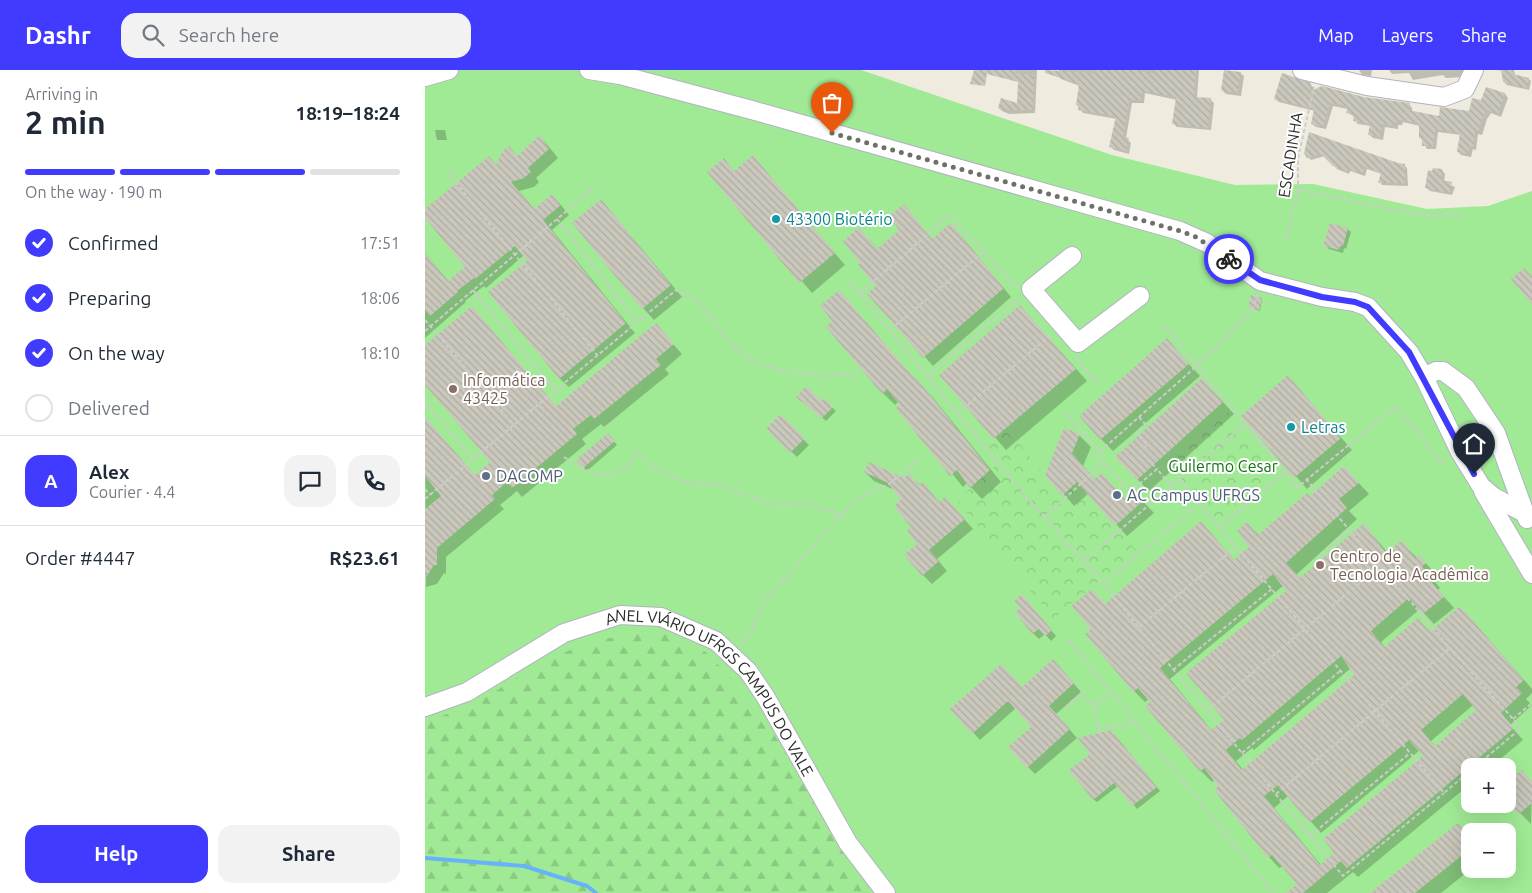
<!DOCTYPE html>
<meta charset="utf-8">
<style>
body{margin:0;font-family:Ubuntu,sans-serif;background:#f2f2f3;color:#1f2937;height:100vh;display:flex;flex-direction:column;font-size:19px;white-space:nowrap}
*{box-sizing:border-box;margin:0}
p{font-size:16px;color:#747a83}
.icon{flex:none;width:28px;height:28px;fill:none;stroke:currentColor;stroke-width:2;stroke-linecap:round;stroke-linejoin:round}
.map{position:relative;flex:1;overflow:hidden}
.sheet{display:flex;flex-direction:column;background:#fff;width:425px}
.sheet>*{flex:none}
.controls{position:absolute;left:1036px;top:688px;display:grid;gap:10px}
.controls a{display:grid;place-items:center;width:55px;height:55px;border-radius:10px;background:#fff;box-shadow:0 5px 20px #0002;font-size:25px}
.pin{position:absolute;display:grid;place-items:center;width:42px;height:42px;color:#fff;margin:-51px -21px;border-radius:50% 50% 50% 0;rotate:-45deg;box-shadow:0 0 5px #0007}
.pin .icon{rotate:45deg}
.courier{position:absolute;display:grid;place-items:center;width:50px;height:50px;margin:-25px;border:4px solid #413bff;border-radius:50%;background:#fff;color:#222;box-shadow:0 1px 6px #0007}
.summary em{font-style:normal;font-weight:700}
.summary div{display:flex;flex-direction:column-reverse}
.summary{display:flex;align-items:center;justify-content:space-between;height:85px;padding:0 25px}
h1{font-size:32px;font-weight:700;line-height:38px}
.bar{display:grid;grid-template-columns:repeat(4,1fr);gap:8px 5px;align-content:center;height:60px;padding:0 25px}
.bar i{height:6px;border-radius:4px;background:#e0e1e3}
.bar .selected{background:#413bff}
.bar p{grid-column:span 4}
.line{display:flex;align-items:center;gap:12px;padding:0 25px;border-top:1px solid #e0e1e3}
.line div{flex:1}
.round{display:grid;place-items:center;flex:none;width:52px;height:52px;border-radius:15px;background:#f2f2f3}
ol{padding:0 25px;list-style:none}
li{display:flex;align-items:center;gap:15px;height:55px}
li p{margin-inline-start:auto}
li .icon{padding:5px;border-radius:50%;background:#413bff;color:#fff;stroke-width:4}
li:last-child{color:#747a83}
li i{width:28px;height:28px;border:2px solid #e0e1e3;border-radius:50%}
.primary-button{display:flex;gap:10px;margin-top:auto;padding:10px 25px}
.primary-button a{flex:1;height:58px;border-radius:15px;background:#413bff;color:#fff;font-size:20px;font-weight:700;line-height:58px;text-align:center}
.primary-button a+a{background:#f2f2f3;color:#1f2937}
header{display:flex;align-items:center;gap:30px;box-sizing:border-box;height:70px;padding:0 25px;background:#413bff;color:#fff}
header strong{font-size:24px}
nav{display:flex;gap:28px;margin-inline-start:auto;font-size:18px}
.search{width:350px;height:45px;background:#f2f2f3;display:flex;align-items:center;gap:12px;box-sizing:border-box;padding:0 18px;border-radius:15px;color:#747a83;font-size:19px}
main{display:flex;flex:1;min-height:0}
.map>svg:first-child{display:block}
</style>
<header>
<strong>Dashr</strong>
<div class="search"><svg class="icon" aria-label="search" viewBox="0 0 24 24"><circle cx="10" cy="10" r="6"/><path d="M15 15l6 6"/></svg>Search here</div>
<nav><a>Map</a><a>Layers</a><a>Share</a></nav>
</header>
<main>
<section class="sheet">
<div class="summary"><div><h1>2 min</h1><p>Arriving in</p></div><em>18:19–18:24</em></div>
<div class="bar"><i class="selected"></i><i class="selected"></i><i class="selected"></i><i></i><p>On the way · 190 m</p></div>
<ol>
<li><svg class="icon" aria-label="check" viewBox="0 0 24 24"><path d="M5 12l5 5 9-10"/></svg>Confirmed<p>17:51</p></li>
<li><svg class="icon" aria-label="check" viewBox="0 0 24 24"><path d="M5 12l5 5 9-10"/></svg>Preparing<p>18:06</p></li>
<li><svg class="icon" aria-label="check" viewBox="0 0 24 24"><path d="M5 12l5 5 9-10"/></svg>On the way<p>18:10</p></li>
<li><i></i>Delivered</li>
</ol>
<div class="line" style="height:90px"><b class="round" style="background:#413bff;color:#fff">A</b><div><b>Alex</b><p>Courier · 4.4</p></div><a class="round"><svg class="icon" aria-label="chat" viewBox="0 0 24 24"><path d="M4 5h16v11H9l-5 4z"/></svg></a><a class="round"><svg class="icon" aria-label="phone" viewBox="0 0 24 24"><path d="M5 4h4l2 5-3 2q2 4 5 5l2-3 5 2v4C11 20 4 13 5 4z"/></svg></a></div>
<div class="line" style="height:65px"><div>Order #4447</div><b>R$23.61</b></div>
<div class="primary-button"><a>Help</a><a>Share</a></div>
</section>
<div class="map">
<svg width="1107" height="823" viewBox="0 0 1107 823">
<defs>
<pattern id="forest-firs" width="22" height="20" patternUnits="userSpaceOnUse" patternTransform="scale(1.25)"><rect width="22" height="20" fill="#a0ea95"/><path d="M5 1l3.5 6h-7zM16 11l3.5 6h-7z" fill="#8ac981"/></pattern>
<pattern id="park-crowns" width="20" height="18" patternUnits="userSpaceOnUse" patternTransform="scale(1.25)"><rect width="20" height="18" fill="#a0ea95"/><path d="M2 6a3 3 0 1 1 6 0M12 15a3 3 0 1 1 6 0" fill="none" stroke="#8ac981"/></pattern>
<pattern id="building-back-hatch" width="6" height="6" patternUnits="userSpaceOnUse" patternTransform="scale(1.25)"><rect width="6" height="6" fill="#cac8bc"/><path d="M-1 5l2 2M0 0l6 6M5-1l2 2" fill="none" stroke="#aeaca2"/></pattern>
</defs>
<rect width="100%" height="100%" fill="#efebde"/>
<path fill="#a0ea95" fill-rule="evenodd" d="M0 0H436L687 85 810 115 888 114 1002 139 1063 136 1107 121V823H0ZM1045 696H1082V734H1045ZM1045 761H1082V799H1045Z"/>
<polygon fill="url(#forest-firs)" points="232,561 281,582 328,632 429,789 456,823 0,823 0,652 50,634 109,597 164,571"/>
<g fill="url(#park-crowns)">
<polygon points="798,337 856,402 794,453 740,389"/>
<polygon points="583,359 636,427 652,414 711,480 628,549 532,430 575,392 563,376"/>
</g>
<g fill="#0003" fill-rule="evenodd">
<polygon points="561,0 612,0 610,43 584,44 577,41 574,38 593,35 594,7"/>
<polygon points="634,0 774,0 772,28 786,30 789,33 786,60 752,57 749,54 752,30 720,23 719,33 707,33 701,68 706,73 704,84 689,80 686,77 692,49 658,43 652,35 655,16 636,9 633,6"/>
<polygon points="934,0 947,0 946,6 937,5"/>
<polygon points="964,0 1039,0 1039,7 1021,8 1018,5 988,10 984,3 967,4"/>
<polygon points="1072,0 1089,0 1090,5 1103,9 1106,11 1104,20 1082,15 1079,12 1078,1"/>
<polygon points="815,3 819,6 816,26 801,24 797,20"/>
<polygon points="885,14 889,18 888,21 984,34 987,38 987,42 1015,48 1045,42 1057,32 1062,18 1080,24 1083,28 1076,47 1066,43 1062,49 1057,65 1053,64 1051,80 1048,79 1046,87 1036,85 1033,81 1036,65 1013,62 1011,79 1002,79 995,67 995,56 978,52 977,55 973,55 973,59 960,57 958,70 948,68 944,64 946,56 933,54 930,51 930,47 923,43 923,39 908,36 901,59 891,57 887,54 890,41 854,32 850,29"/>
<polygon points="10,60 20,60 22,70 12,70"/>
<polygon points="885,64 973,95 979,95 982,98 983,116 957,115 955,112 957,104 942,99 940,106 925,101 924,104 912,99 900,86 886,90 883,87"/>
<polygon points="115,66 133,88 111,108 114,112 109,117 94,121 110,140 127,126 136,135 144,145 127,160 210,263 144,317 134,308 104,191 99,185 61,218 59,216 40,231 41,232 0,268 0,183 24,212 42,197 0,146 0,141 64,88 72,96 93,87"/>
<polygon points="328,87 420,195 387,223 284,102 299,90 310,102"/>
<polygon points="1017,100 1020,104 1019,112 1030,117 1027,125 1005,121 1001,117"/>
<polygon points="176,130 257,227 229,250 218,238"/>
<polygon points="922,159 926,162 921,179 919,178 918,183 904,179 900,175"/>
<polygon points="534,163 586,227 508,296 444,224 452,217 442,167 453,180"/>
<polygon points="837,229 835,241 824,237"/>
<polygon points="595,236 662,311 581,380 516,305"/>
<polygon points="231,255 257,284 240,299 244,304 179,357 176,354 157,369 161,374 97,427 92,421 75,435 79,439 21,487 21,504 19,503 12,514 1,517 0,348 50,406 67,392 0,312 0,277 132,337"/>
<polygon points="403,257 492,312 509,329 576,412 557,429 542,413 538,417 473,338 477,335 474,331 470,335 458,323"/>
<polygon points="742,270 775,306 688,381 676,369"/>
<polygon points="863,307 927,380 882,419 818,346"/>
<polygon points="777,309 809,344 724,421 712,409"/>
<polygon points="376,330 397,332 399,330 411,341 401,351"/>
<polygon points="355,346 384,375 372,387 343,359"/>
<polygon points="654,365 666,377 658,396 670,410 702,432 711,424 729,443 702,466 663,424 649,436 622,404"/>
<polygon points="186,368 192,375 162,401 158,397"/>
<polygon points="440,402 479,409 484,405 515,433 529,438 548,459 512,489 522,501 507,514 498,505 494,474 478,430 470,420 449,411"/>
<path d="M930 409 944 424 924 441 932 449 871 505 875 509 939 455 963 483 976 472 992 488 994 486 1011 504 1007 508 1015 518 1013 520 1029 538 1009 554 995 539 956 572 960 578 993 550 1006 563 1046 549 1107 619V623L1101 629 1107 635 1085 655 1098 670 1067 696H1045V714L933 807 928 802 902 823H863L873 815 858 796 854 798 844 787 790 710 787 712 776 701 721 636 726 632 724 629 720 632 709 621 661 564 668 559 680 535 776 452 810 491 826 477 822 454 834 465 885 427ZM858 516 863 521 801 650 787 661 745 609ZM926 598 931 605 818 700 811 691 827 678 829 680ZM1048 635 1053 640 1011 677 1006 671ZM995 680 1000 686 911 783 896 795 849 738 863 726 896 763Z"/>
<polygon points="602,531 631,566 626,571 620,564 614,569 608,563"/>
<polygon points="636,599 656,622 631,644 652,668 610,704 603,697 608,657 591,638 555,670 527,639 597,619"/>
<polygon points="690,665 735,721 712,739 693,716 672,732 668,729 667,684"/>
<polygon points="1097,702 1107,712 1106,754 1095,743"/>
<polygon points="1033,754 1045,766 1046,799 1016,823 948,823"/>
</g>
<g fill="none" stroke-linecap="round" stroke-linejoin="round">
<polyline stroke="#67b3fa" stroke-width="4" points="0,788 99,796 162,816 171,823"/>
</g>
<g fill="url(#building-back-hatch)" fill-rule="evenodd">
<polygon points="549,0 591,0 590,3 609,5 608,40 582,40 581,42 573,38 576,28 592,33 593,12 562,4 560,16 545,14"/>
<polygon points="620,0 671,3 672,0 708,0 728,3 728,0 771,0 769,27 786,28 783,58 747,54 751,27 717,21 716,30 704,30 698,66 704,68 701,81 684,77 691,46 653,40 654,35 651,35 654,14 620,3"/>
<polygon points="799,0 816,2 812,23 796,20"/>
<polygon points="1076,0 1088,0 1088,4 1104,8 1101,18 1078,12"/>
<polygon points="857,3 886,13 884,22 897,16 939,27 985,33 983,40 1014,46 1015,37 1044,41 1047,28 1056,30 1061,17 1080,23 1073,44 1062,40 1058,46 1053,62 1050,61 1048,77 1044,76 1043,84 1032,82 1035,63 1010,59 1008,76 997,76 997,68 994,68 994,53 975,50 974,52 970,52 970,56 957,54 955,67 943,65 945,54 928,51 929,44 921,43 923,36 905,33 898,57 886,54 889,39 849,29"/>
<polygon points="884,62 973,93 980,94 980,113 953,113 956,103 939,97 937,104 922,99 921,102 908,96 896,84 882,88 879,83"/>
<polygon points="115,65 124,79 103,98 106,102 99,108 86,112 109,139 127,124 136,135 118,150 201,253 134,309 63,222 102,191 90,176 50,209 49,208 32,221 33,222 5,246 0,240 0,183 23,211 40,197 0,148 0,139 64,86 71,95 77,82 84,76 92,86"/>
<polygon points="328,85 410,183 374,213 282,102 299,88 309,101"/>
<polygon points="1008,98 1017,99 1016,110 1027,112 1024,123 1000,118 1003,100 1007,101"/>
<polygon points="176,129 246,215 217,239 147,153"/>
<polygon points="479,134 507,169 526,153 579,218 498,288 442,224 451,216 433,195 435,193 418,171 434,157 452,179 474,160 464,146"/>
<polygon points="905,153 923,158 918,176 915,176 914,180 898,176"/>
<polygon points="1099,198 1107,206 1107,235 1086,209"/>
<polygon points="414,220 484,302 498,316 565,400 545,418 532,400 525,406 471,338 475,335 462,319 457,324 401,257 407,251 395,236"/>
<polygon points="826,225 837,228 834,241 823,237"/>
<polygon points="595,235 651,299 568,369 514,305"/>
<polygon points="47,236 131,336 231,253 249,274 231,289 236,295 169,349 166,345 148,359 152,364 87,418 82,412 67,425 70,429 12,478 12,495 9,495 0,509 0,439 16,426 0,406 0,347 50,405 65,392 0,315 0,275"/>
<polygon points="742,268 764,294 675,370 654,346"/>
<polygon points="863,305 916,368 869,408 816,346"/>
<polygon points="777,308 798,332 712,410 690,387"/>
<polygon points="381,316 397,331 399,328 408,337 397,348 371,327"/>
<polygon points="355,344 380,368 365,383 341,359"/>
<polygon points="639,358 655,364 647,383 669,409 677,403 702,431 711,422 719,430 690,456 652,412 637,426 620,405"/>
<polygon points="183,363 190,371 158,398 151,390"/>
<polygon points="444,392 479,408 484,403 494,415 498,412 514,432 520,427 540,449 504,480 514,491 497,506 479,485 492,474 482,461 486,457 469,436 476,430 463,413 439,402"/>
<path d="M919 396 934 413 914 429 922 438 861 493 875 508 939 453 961 483 977 470 990 488 994 485 1001 493 997 497 1005 507 1003 508 1019 527 998 544 984 528 946 561 959 577 993 548 1005 562 1035 536 1099 610 1091 617 1097 623 1076 643 1089 658 1009 726 922 798 916 791 878 823H861L872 814 847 785 843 788 789 720 793 716 779 698 775 702 720 636 725 632 713 618 708 622 660 564 666 559 646 536 667 519 680 534 776 451 809 490 824 477 812 461 822 452 833 465 882 423 885 426ZM848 504 861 521 761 603 799 650 786 660 735 598ZM916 586 929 605 817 700 816 699 801 680 815 668 817 670ZM1038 624 1051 640 1010 676 996 660ZM984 670 998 686 898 769 909 783 895 795 839 726 853 715 884 753Z"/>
<polygon points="597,524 627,560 620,566 614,559 607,564 590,542 595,538 589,531"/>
<polygon points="628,589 649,613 624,636 645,659 602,698 583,677 606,657 583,631 547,664 525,639 576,594 597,617"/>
<polygon points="686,660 732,717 707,736 689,713 668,730 644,700 665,684 653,668"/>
<polygon points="1097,700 1107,712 1107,733 1094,744 1082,731 1082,712"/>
<polygon points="1033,753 1045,767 1045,779 990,823 945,823"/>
</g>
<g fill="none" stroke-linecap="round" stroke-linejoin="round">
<defs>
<g id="minor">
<polyline points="164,0 195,5 323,39 755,161 782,173 835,211 897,227 930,232 943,237 984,282 999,307 1035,382 1056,416 1069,427 1107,447"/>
<polyline points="877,0 942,16 1019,27 1040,19 1049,0"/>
<polyline points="0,7 24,0"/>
<polyline points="647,186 606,219 653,273 715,226"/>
<polyline points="999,307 1011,301 1018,301 1041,318 1071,363 1102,449"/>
<polyline points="1058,421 1107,504"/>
<path id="s1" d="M0 637 42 622 139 563 195 545 236 547 291 571 323 601 340 626 423 773 461 823"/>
</g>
</defs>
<use href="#minor" stroke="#b2b2c1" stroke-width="20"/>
<g stroke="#ccc" stroke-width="2" stroke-dasharray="4 2.5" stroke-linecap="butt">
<polyline points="22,102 172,285"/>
<polyline points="873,120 999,146 1041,144"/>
<polyline points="132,149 213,252"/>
<polyline points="860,171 867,142 873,125 873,88 889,17"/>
<polyline points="423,209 586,409 665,498 918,806 1019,723"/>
<polyline points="48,220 130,320"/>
<polyline points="435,223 525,145 592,218"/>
<polyline points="832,224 828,239 792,278 671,385 705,422 732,399 746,416 820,354 873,417 971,336 1015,392 1022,388"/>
<polyline points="0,250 89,355"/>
<polyline points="737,253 820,354"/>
<polyline points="465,260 558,182"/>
<polyline points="0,261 170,117"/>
<polyline points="652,288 671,313"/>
<polyline points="503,306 594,228"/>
<polyline points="0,332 48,389"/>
<polyline points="640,342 675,382"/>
<polyline points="533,343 627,264"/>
<polyline points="714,347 720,354 711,363 722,375 715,381 732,399"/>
<polyline points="1038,352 1052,373 1052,381"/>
<polyline points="1049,375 1058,370"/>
<path d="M139 387C155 397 182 414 200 398 205 394 208 387 211 382L230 399 263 413 301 415 317 424 352 436 370 435 378 432 417 445"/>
<polyline points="881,409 1025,578 1096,658 1051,696"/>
<polyline points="755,411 1019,723 1045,701"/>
<polyline points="0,419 5,425"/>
<path d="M0 429 251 220C285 234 278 240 299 266 331 307 388 306 434 304"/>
<polyline points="620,447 678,393"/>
<polyline points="794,457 860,402"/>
<polyline points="659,491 746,416"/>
<polyline points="890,493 924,459"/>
<polyline points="678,514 773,433"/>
<polyline points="714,557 811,477"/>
<polyline points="644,570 848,823"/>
<polyline points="318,575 343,526 406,456 438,425 463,415 497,387"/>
<polyline points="748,600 847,519"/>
<polyline points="669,636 674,663"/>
<polyline points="641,637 656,623 669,636 683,622"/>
<polyline points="782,641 955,496"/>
<polyline points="1088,649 1107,633"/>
<polyline points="673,658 708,653"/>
<polyline points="817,683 915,601"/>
<polyline points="851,724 1025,578"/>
<polyline points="885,766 985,683"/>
</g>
<use href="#minor" stroke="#fff" stroke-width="18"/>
</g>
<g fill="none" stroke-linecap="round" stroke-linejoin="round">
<polyline stroke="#706f6a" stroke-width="5" stroke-dasharray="0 9" points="407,63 755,161 771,167 804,189"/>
<polyline stroke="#413bff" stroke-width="6" points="804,189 835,210 897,227 930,232 943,237 984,282 1049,404"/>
</g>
<g fill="#0f9aa8" stroke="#fff" stroke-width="2">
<circle cx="351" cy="149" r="5"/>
<circle cx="866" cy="357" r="5"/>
</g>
<g fill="#8d6e63" stroke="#fff" stroke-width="2">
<circle cx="28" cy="319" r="5"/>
<circle cx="895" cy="495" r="5"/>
</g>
<g fill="#5c6f8a" stroke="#fff" stroke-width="2">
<circle cx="61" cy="406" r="5"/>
<circle cx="692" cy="425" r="5"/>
</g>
<g text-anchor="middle" stroke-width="4" stroke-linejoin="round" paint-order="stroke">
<g font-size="16" fill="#2c2c2c" stroke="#fff">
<text transform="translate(865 85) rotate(-81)" y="6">ESCADINHA</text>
<text dy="6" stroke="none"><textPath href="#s1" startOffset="342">ANEL VIÁRIO UFRGS CAMPUS DO VALE</textPath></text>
</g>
<g font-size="16" fill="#0d838f" stroke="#fff" text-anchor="start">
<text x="361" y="155">43300 Biotério</text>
<text x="876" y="363">Letras</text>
</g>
<g font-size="16" fill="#785e54" stroke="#fff" text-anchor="start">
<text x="38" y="316">Informática<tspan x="38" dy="18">43425</tspan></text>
<text x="905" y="492">Centro de<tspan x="905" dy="18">Tecnologia Acadêmica</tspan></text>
</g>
<g font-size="16" fill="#147215" stroke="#fff">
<text x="798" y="402">Guilermo Cesar</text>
</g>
<g font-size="16" fill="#4e5e75" stroke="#fff" text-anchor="start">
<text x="71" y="412">DACOMP</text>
<text x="702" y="431">AC Campus UFRGS</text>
</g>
</g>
</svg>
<div class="controls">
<a>+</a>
<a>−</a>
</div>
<div class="pin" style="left:407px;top:63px;background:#ea580c"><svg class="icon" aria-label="bag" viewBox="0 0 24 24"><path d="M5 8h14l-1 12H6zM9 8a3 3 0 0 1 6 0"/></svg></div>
<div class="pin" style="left:1049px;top:404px;background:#1f2937"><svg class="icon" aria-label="home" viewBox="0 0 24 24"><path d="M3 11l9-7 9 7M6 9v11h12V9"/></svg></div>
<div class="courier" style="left:804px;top:189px"><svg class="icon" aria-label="bike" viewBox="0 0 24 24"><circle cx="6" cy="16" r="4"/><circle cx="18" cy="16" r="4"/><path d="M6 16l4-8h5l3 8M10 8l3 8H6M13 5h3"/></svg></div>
</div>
</main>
